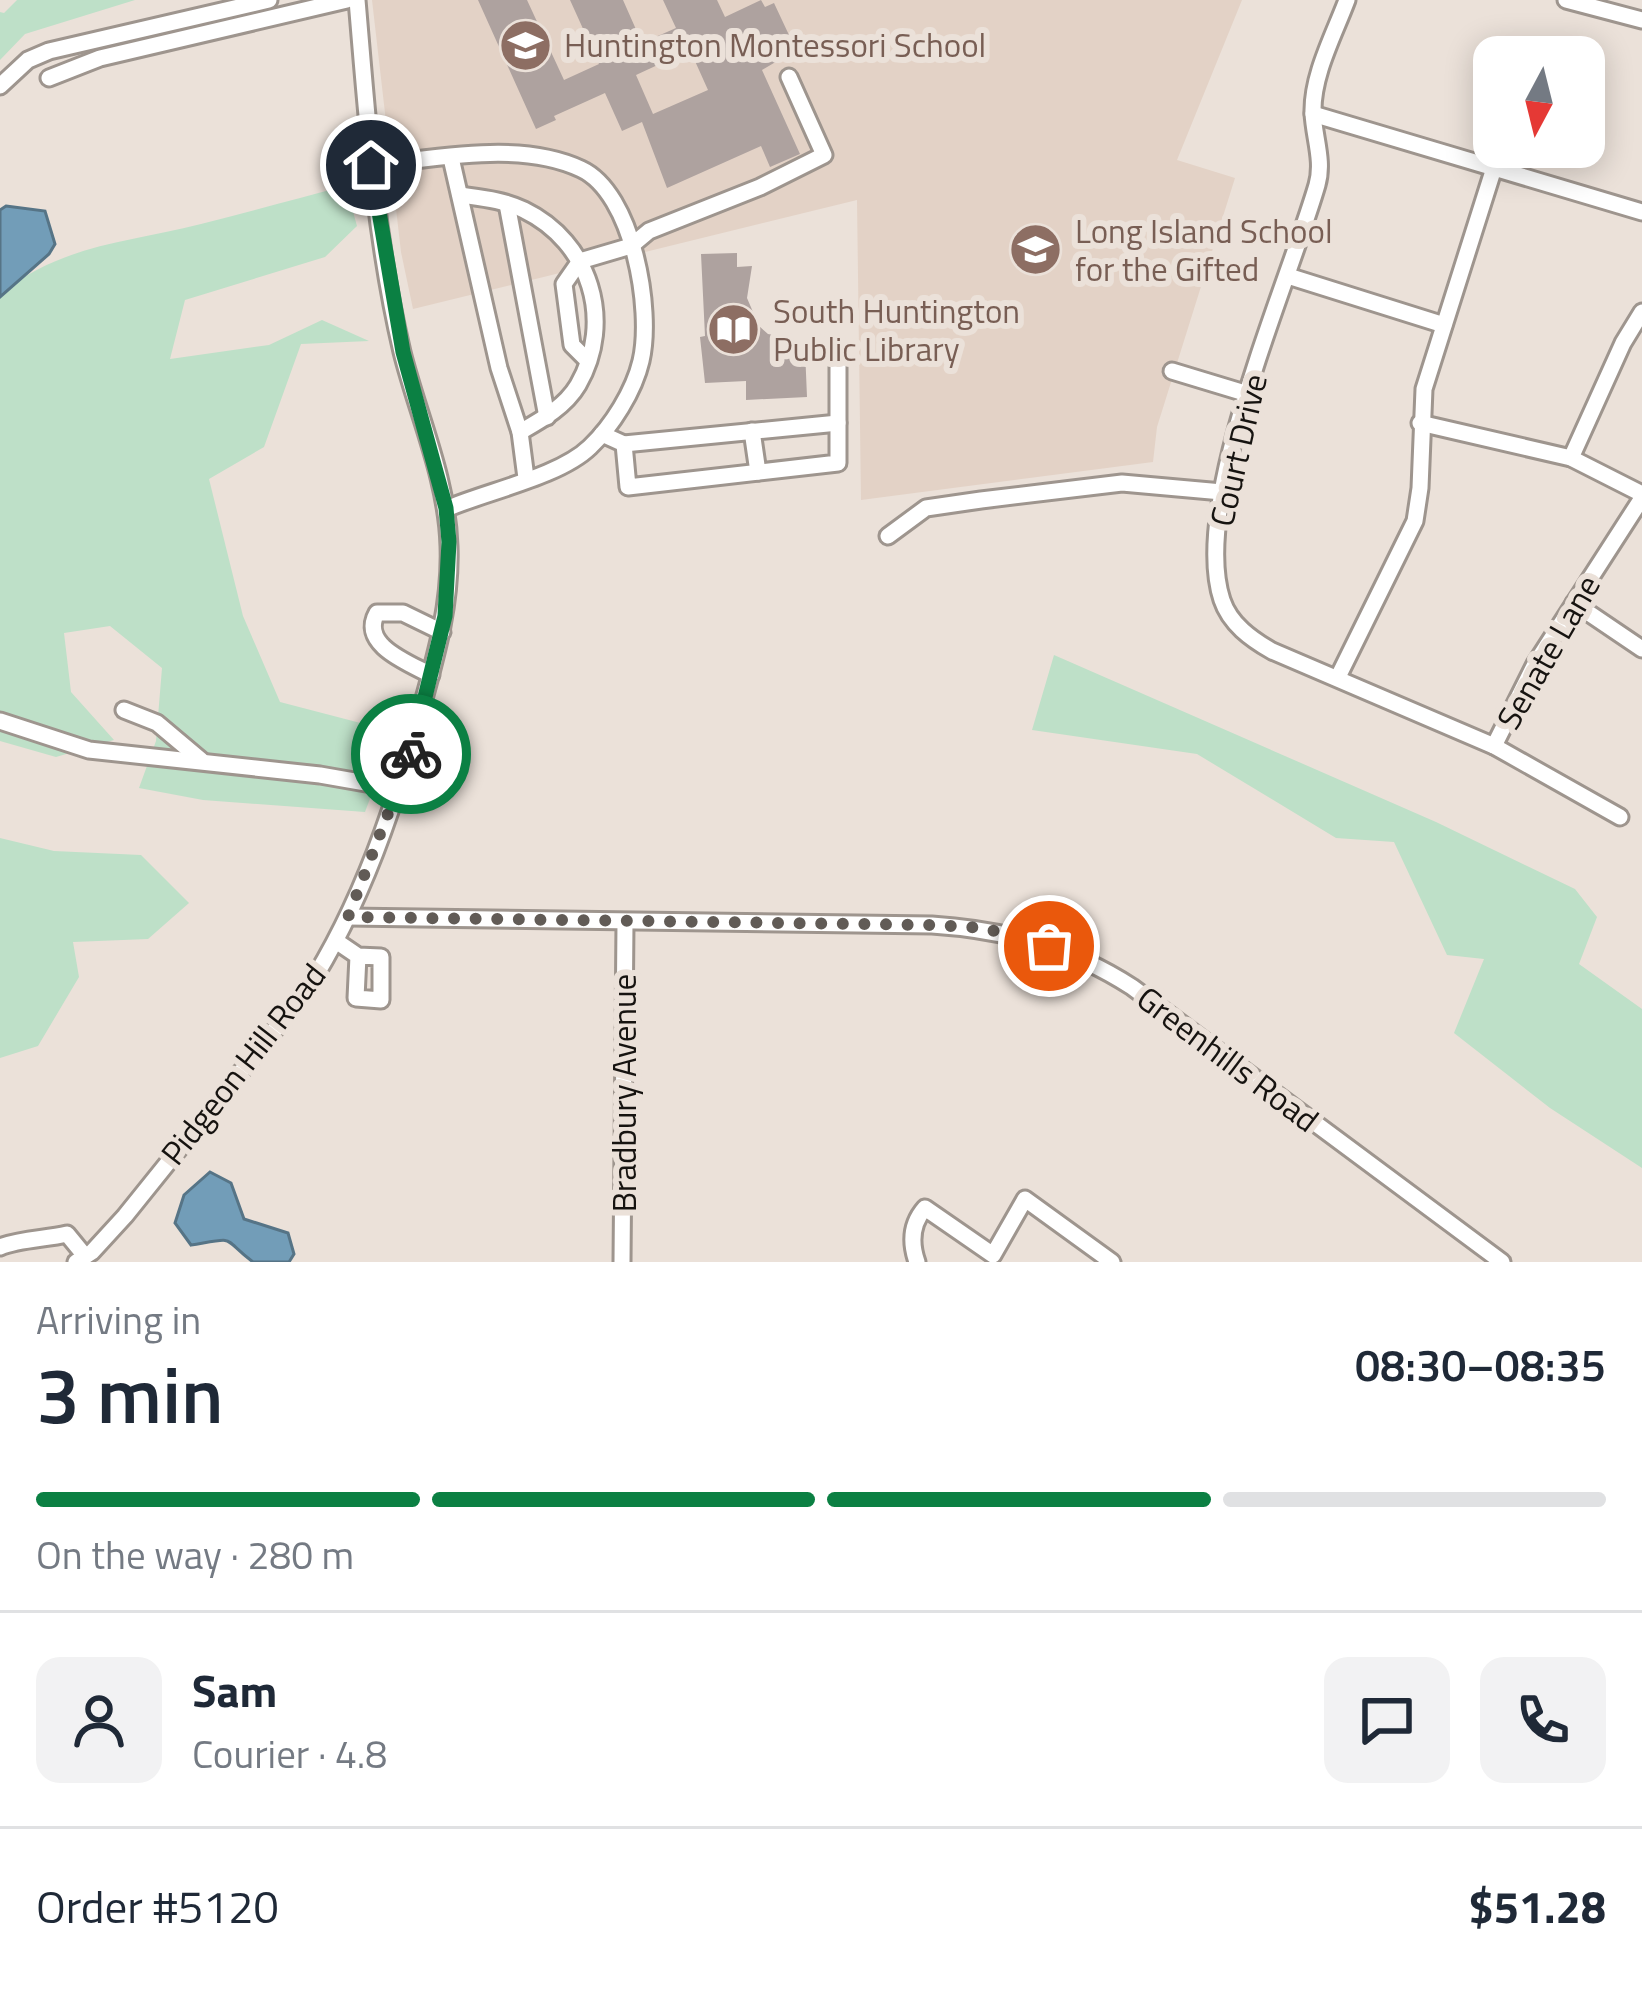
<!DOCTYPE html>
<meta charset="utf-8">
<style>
body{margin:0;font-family:"Titillium Web",sans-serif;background:#f2f2f3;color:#1f2937;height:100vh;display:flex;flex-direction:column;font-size:45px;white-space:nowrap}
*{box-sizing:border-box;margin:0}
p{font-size:39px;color:#747a83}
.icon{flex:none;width:66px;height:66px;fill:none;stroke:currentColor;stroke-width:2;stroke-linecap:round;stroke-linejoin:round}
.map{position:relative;height:1262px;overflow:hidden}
.panel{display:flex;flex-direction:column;background:#fff;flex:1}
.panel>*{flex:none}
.needle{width:78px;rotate:187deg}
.fabs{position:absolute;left:1473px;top:36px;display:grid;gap:24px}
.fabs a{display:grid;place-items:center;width:132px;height:132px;border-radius:24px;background:#fff;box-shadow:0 6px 30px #0003;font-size:60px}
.pin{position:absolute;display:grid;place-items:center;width:102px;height:102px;color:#fff;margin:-51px;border:6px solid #fff;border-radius:50%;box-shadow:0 3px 12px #0007}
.courier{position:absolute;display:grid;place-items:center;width:120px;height:120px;margin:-60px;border:9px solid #0b8043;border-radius:50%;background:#fff;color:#222;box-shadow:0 3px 15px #0007}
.headline em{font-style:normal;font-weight:600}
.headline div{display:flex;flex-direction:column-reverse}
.headline{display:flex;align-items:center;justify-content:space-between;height:204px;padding:0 36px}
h1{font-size:78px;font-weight:600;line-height:90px}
.bar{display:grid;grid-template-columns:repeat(4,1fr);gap:18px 12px;align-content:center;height:144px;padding:0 36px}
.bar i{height:15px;border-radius:9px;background:#e0e1e3}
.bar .on{background:#0b8043}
.bar p{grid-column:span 4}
.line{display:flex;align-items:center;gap:30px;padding:0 36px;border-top:3px solid #e0e1e3}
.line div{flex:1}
.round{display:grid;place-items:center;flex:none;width:126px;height:126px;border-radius:24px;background:#f2f2f3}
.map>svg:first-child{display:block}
</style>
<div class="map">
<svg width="1642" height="1262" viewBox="0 0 1642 1262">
<rect width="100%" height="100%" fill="#ebe1d9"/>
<polygon fill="#e3d2c6" points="372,0 1242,0 1177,160 1235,178 1157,427 1153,462 861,500 857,200 413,309 401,252"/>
<g fill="#bee0c8">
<polygon points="17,0 135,0 25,34 0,60 0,12 4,13"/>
<path d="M346 186 357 226 325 257 185 300 170 359 269 345 322 320 369 341 301 344 264 447 209 479 243 616 280 702 395 732 365 812 203 800 139 788 156 741 162 668 110 626 64 633 71 692 114 740 56 757 0 741V294C63 244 126 243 201 224 249 212 298 198 346 186Z"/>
<polygon points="1054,655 1436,822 1575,889 1597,917 1579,964 1642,1009 1642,1168 1550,1108 1454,1033 1484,959 1447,955 1394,842 1336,838 1197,754 1032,730"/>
<polygon points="0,838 54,851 141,855 189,903 148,939 73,942 79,977 38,1046 0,1058"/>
</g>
<g fill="#729db8" stroke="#567486" stroke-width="3">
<polygon points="6,206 45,211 55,244 49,254 0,297 0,210"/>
<path d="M210 1172 231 1183 244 1219 288 1233 294 1254 289 1262H253C220 1237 239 1237 191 1245L175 1223 184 1195Z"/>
</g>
<g fill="#aea29f" fill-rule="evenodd">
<path d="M478 0H527L564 80 599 64 570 0H623L642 43 676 28 663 0H717L725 17 761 0 765 7 774 3 796 50 762 70 800 154 770 167 761 146 667 188 642 122 622 131 605 93 554 116 556 120 536 129ZM690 50 708 90 653 114 636 75Z"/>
<polygon points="737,253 737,267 752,266 747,298 759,326 768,334 779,336 780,351 805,350 807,397 746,400 746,381 705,383 700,337 705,336 701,254"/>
</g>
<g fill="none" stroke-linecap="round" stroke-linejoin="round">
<defs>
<g id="minor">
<path d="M1347 0C1334 35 1312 75 1313 113 1314 137 1324 161 1317 185 1288 285 1190 504 1222 600 1230 624 1251 639 1272 651L1494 746 1620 817"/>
<polyline points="1566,0 1642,20"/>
<polyline points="49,78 100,58 347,0"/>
<polyline points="0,86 28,60 49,51 269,0"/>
<polyline points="1313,114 1642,212"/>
<polyline points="451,158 499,368 520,432 526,478"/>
<path d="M371 165C437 159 519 140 581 169 633 193 653 310 641 361 634 391 612 426 590 447 559 477 487 491 446 509"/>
<path d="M460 195C481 198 504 200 524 210 590 242 615 321 578 385 565 407 541 420 520 432"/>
<polyline points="507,204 547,417"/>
<polyline points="1288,276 1444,325"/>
<polyline points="587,360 572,345 564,284 580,261 631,246 649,231 760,187 824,155 789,77"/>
<polyline points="1172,371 1248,394"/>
<polyline points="1420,423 1571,458 1642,494"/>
<polyline points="752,431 758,472"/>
<polyline points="602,434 624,444 628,487 838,463 838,358"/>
<polyline points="624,444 838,423"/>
<polyline points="1571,458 1623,343 1642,312"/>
<polyline points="888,536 926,508 981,500 1122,483 1222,492"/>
<polyline points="1574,603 1642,649"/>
<path d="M431 675C409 663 359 645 377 613H403L442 632"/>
<polyline points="1338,677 1415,521 1420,488 1424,389 1494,168"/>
<polyline points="124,710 157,723 201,760"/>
<polyline points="0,721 89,750 320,775 400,789"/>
<polyline points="1494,746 1535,664 1642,498"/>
<path d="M348 917 932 925C1006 930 1070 947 1132 987L1502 1262"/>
<polyline points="336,941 358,956 381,957 381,1000 356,998 358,956"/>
<path d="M0 1247C19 1239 46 1239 67 1234L85 1256"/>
<path d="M76 1262 92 1252 125 1216 306 991C362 904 395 805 422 706 437 652 451 602 449 546 447 478 418 416 402 352 375 237 367 117 357 0"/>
<polyline points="622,1262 625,923"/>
<path d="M917 1262C910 1242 911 1224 925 1208L993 1255 1025 1199 1112 1262"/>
</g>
</defs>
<use href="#minor" stroke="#9e958e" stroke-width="21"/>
<use href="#minor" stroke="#fff" stroke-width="15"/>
</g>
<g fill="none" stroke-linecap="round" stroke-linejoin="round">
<polyline stroke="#615b56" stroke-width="12" stroke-dasharray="0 21.6" points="411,754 348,917 932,925 984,928 1049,946"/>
<polyline stroke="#0b8043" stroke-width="15" points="371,165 403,352 446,508 449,542 445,616 411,754"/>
</g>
<defs>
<symbol id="school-disc" viewBox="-11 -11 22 22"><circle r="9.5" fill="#8d6e63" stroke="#ebe1d9"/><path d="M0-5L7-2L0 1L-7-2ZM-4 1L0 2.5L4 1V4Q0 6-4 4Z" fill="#fff"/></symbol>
<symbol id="library-disc" viewBox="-11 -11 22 22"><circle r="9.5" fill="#8d6e63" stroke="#ebe1d9"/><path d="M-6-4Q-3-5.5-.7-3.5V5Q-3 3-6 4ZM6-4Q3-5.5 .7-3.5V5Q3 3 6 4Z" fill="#fff"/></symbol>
</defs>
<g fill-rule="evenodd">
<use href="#school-disc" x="496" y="16" width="59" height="59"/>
<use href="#school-disc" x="1006" y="220" width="59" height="59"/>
<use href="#library-disc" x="704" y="300" width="59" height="59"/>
</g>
<g text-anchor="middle" stroke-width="12" stroke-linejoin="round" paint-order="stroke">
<g font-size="33" fill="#785e54" stroke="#ebe1d9" text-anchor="start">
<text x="564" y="57">Huntington Montessori School</text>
<text x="1075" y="243">Long Island School<tspan x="1075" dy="38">for the Gifted</tspan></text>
<text x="773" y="323">South Huntington<tspan x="773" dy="38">Public Library</tspan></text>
</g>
<g font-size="33" fill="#161310" stroke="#ebe1d9">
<text transform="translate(1238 450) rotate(-77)" y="12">Court Drive</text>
<text transform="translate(1548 652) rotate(-60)" y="12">Senate Lane</text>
<text transform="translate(1228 1059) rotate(37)" y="12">Greenhills Road</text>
<text transform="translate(243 1064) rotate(-52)" y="12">Pidgeon Hill Road</text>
<text transform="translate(624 1093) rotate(-90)" y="12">Bradbury Avenue</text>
</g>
</g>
</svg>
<div class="fabs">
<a><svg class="needle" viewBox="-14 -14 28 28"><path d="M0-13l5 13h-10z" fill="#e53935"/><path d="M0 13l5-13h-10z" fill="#747a83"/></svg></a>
</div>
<div class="pin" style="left:1049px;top:946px;background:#ea580c"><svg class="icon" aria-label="bag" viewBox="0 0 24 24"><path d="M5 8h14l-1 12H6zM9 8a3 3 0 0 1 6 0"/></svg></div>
<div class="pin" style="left:371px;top:165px;background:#1f2937"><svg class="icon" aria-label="home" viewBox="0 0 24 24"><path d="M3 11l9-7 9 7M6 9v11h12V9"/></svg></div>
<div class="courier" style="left:411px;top:754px"><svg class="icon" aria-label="bike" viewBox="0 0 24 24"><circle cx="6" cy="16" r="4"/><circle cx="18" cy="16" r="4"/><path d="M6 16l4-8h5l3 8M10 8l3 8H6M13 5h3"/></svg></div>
</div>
<section class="panel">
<div class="headline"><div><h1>3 min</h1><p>Arriving in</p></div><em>08:30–08:35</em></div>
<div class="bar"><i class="on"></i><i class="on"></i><i class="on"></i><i></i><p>On the way · 280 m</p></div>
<div class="line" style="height:216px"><a class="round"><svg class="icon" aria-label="person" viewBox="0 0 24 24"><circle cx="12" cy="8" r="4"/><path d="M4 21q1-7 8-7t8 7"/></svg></a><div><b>Sam</b><p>Courier · 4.8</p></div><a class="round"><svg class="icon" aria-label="chat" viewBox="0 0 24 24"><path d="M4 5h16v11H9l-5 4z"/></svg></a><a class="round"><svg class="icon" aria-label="phone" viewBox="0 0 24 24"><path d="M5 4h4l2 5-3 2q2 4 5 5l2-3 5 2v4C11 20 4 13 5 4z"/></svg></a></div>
<div class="line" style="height:156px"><div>Order #5120</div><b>$51.28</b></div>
</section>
